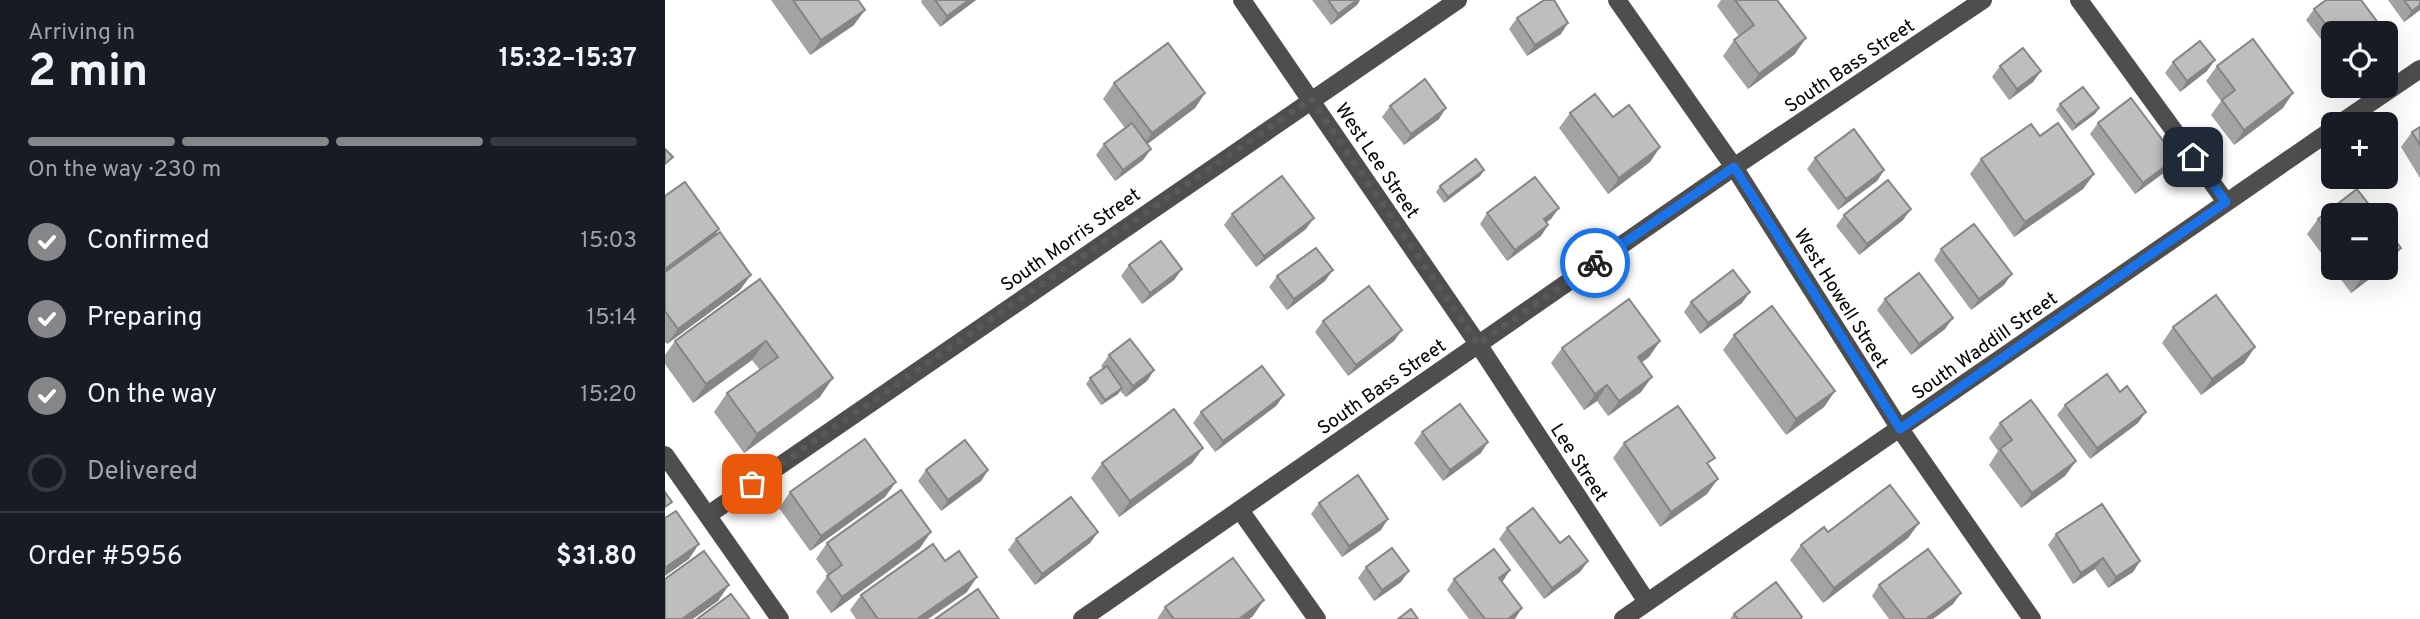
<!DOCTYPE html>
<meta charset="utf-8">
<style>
body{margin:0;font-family:Overpass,sans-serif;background:#242831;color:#f1f3f6;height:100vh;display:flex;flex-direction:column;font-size:26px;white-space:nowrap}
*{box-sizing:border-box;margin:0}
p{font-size:23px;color:#9ea1a6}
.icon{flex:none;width:38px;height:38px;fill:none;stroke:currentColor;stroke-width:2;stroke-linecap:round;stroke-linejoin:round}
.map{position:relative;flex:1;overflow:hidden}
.panel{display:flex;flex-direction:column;background:#171b24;width:665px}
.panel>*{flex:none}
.fabs{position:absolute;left:1656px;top:21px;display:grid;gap:14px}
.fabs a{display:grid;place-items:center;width:77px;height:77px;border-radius:10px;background:#171b24;box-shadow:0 7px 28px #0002;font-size:35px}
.pin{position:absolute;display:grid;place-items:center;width:60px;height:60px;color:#fff;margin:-30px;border-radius:14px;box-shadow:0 4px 10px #0006}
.courier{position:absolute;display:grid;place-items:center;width:70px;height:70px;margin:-35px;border:5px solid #1a73e8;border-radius:50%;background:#fff;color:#222;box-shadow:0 2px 9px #0007}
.head em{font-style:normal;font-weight:700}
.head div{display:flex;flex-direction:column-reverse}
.head{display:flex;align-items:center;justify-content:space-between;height:119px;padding:0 28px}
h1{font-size:46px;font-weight:700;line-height:52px}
.bar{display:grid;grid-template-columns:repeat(4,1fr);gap:10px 7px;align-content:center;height:84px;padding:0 28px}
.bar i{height:9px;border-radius:5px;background:#363941}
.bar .active{background:#858687}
.bar p{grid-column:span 4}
.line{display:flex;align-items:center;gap:18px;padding:0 28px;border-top:2px solid #363941}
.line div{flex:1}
ol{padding:0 28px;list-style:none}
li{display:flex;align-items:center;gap:21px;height:77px}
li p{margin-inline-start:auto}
li .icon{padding:7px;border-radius:50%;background:#858687;color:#fff;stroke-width:4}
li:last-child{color:#9ea1a6}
li i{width:38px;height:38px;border:4px solid #363941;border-radius:50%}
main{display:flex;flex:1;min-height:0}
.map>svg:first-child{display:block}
</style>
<main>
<section class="panel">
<div class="head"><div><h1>2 min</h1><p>Arriving in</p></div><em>15:32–15:37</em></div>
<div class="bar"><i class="active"></i><i class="active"></i><i class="active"></i><i></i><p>On the way · 230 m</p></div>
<ol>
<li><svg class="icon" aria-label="check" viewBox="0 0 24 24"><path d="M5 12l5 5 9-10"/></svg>Confirmed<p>15:03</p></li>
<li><svg class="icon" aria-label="check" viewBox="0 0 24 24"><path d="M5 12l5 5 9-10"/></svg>Preparing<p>15:14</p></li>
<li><svg class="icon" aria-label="check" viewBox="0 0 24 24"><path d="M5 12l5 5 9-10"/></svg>On the way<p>15:20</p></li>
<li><i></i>Delivered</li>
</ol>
<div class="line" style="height:91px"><div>Order #5956</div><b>$31.80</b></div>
</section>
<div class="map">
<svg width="1755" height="619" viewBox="0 0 1755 619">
<rect width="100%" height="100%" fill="#fff"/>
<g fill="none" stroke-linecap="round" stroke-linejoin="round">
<g stroke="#4e4e4e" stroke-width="18">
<polyline points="577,0 813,344 982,602"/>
<polyline points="952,0 1069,167 1235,429 1367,619"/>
<polyline points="1414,0 1561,202"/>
<polyline points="1674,124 1755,69"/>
<polyline points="0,455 115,619"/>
<polyline points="575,510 652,619"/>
<polyline points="43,515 793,0"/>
<polyline points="417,619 1069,167 1318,0"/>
<polyline points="958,619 1668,129"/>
</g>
</g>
<g fill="#a3a3a3">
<polygon points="106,0 193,0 189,25 145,55"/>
<polygon points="257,0 311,0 275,27 256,2"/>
<polygon points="647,0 695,0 692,5 666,25"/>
<polygon points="1056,0 1112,0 1130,54 1083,89 1058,56 1069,40 1074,36 1052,6"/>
<polygon points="1723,0 1755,0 1755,10 1739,22"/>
<polygon points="1649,9 1719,31 1717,33 1668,33 1668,55 1641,20"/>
<polygon points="852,18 896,34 862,56 844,29"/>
<polygon points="1508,62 1542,71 1515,92 1500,73"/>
<polygon points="1335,66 1376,71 1368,82 1344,100 1327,77"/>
<polygon points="1552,66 1618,108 1569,145 1546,115 1556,101 1541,81"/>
<polygon points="449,83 540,93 530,108 482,144 486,149 478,160 450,181 431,155 439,144 460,128 438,99"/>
<polygon points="1395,104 1434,108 1430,114 1407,131 1391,110"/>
<polygon points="725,106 774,119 739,145 717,117"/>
<polygon points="905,113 948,117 995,147 985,162 943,194 894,128"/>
<polygon points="1433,123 1511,158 1504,169 1470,194 1425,134"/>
<polygon points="1755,127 1755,178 1736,147 1747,132"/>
<polygon points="1375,136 1429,174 1418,189 1349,237 1305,174 1316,159"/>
<polygon points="1150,158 1219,170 1212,181 1173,210 1142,169"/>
<polygon points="819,170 815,176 779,203 771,192 775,186"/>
<polygon points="0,196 54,229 49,236 75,290 2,344 0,342"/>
<polygon points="822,213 886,219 882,222 883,225 876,236 842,261 815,224"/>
<polygon points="567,214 641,229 591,267 559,225"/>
<polygon points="1179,215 1238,220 1194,255 1171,226"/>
<polygon points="1668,215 1668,268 1719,268 1686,293 1642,234 1653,219"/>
<polygon points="1276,249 1339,285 1306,310 1269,260"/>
<polygon points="464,265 517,269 509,280 477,304 456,276"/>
<polygon points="612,276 660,281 622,310 604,287"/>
<polygon points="95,279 155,397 79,453 49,412 62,393 95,370 87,360 28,403 0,364 0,355 10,341"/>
<polygon points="1220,299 1280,329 1246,355 1212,310"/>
<polygon points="1026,302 1077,303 1035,334 1019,312"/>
<polygon points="658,321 737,330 729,341 683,376 650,332"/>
<polygon points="1508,327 1590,347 1579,363 1536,395 1497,343"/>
<polygon points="1069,335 1170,391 1159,407 1121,435 1058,350"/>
<polygon points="995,341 984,357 976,362 976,392 943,416 932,401 919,410 886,363 897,348"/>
<polygon points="444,355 489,370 482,381 461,397 455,391 453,394 436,405 421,384 425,378 438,369 436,366"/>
<polygon points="619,395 611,406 550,452 528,423 536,412"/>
<polygon points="1400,405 1473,423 1425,459 1392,415"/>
<polygon points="1335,423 1411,461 1400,476 1356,508 1324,465 1333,451 1324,438"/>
<polygon points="757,432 816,453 778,481 749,443"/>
<polygon points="959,443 1044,466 1042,494 995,527 948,458"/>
<polygon points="538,448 527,463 454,517 426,478 437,463"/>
<polygon points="261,470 323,470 316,481 276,511 253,481"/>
<polygon points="125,492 220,497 145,551 114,508"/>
<polygon points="654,503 716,530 677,557 646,514"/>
<polygon points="1254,523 1243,538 1158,603 1125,560 1136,545 1163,532"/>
<polygon points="842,528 895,543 923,561 915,572 879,599 834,539"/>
<polygon points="433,532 425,543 370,585 343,550 351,539"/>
<polygon points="1391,534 1475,561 1468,572 1443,588 1430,569 1408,584 1383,545"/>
<polygon points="162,543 255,548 166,613 151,592 163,575 151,559"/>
<polygon points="701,567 736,582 709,601 693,578"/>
<polygon points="789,579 837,581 850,619 804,619 782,590"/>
<polygon points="1214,585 1296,593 1288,604 1268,619 1224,619 1207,596"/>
<polygon points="302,592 263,619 191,619 185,610 196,595"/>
<polygon points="500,607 588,616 584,619 492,619"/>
<polygon points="1069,614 1136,619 1065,619"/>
</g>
<g fill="#858585">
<polygon points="304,0 311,0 275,27 282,16"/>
<polygon points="692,0 695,0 692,5 666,25 673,14"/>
<polygon points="1755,5 1755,10 1739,22 1747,11"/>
<polygon points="200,10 189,25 145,55 156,40"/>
<polygon points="903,23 896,34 862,56 870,45"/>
<polygon points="1141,38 1130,54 1083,89 1094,74"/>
<polygon points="1550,60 1542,71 1515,92 1522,81"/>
<polygon points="1376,71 1368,82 1344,100 1352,89"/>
<polygon points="540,93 530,108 476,149 487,133"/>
<polygon points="1628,93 1618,108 1569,145 1579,130"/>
<polygon points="781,108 774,119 739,145 746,134"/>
<polygon points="1434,108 1430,114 1407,131 1411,125"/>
<polygon points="995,147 985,162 943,194 954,178"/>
<polygon points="486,149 478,160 450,181 458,170"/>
<polygon points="1511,158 1504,169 1470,194 1478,183"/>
<polygon points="819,170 815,176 779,203 783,197"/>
<polygon points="1219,170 1212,181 1173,210 1181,199"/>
<polygon points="1429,174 1418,189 1349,237 1360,222"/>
<polygon points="894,208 886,219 871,230 879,219"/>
<polygon points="1246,209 1238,220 1194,255 1202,244"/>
<polygon points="649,218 641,229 591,267 599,256"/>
<polygon points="883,225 876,236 842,261 850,250"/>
<polygon points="54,229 46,240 0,274 0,269"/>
<polygon points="1736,248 1725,263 1720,267 1720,260"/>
<polygon points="1709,268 1719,268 1686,293 1697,277"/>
<polygon points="517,269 509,280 477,304 485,293"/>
<polygon points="668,270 660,281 622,310 629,299"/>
<polygon points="1347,274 1339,285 1306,310 1314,299"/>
<polygon points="86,275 75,290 2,344 13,329"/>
<polygon points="1085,292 1077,303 1035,334 1043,323"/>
<polygon points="1288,318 1280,329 1246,355 1254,344"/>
<polygon points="737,330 729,341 683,376 691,365"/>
<polygon points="101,341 87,360 28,403 41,384"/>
<polygon points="995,341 984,357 962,373 973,357"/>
<polygon points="1590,347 1579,363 1536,395 1547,379"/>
<polygon points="489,370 482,381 461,397 468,386"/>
<polygon points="987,377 976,392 943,416 954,401"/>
<polygon points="168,378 155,397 79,453 92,434"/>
<polygon points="942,385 932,401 919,410 930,394"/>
<polygon points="457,388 453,394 436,405 440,400"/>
<polygon points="1170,391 1159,407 1121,435 1131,419"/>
<polygon points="619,395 611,406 550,452 558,441"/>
<polygon points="1481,412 1473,423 1425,459 1432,448"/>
<polygon points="823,442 816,453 778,481 785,470"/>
<polygon points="538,448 527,463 454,517 465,501"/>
<polygon points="1411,461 1400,476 1356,508 1367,493"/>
<polygon points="323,470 316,481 276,511 283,500"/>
<polygon points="1053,479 1042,494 995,527 1006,512"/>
<polygon points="231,482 220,497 145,551 156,536"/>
<polygon points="723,519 716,530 677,557 684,546"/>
<polygon points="1254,523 1243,538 1158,603 1169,588"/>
<polygon points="266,532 255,548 166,613 177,597"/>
<polygon points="433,532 425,543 370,585 377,574"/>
<polygon points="34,544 24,559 0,576 0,568"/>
<polygon points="1438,558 1430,569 1408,584 1416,573"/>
<polygon points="923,561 915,572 879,599 887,588"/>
<polygon points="1475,561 1468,572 1443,588 1451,577"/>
<polygon points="845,570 838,581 827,589 834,578"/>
<polygon points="744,571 736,582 709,601 717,590"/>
<polygon points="312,577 302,592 263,619 252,619"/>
<polygon points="64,585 53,601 28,619 17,619"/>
<polygon points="1296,593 1288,604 1268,619 1261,619"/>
<polygon points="599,600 588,616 584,619 574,619"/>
<polygon points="857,608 850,619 843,619"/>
</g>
<g fill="#bebebe" stroke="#858585" stroke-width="2">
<polygon points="128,0 193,0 200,10 156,40"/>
<polygon points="270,0 304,0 282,16"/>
<polygon points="663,0 692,0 673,14"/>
<polygon points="879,0 889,0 903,23 870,45 852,18"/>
<polygon points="1070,0 1112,0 1141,38 1094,74 1069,40 1089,25"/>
<polygon points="1661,0 1696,0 1719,31 1715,33 1668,34 1649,9"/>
<polygon points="1739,0 1755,0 1755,5 1747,11"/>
<polygon points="1588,39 1628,93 1579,130 1557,100 1570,90 1552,66"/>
<polygon points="1535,41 1550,60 1522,81 1508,62"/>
<polygon points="503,43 540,93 487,133 449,83"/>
<polygon points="1358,48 1376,71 1352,89 1335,66"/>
<polygon points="760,79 781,108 746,134 725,106"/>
<polygon points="1418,87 1434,108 1411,125 1395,104"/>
<polygon points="930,94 948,117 964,105 995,147 954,178 905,113"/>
<polygon points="1466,98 1511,158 1478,183 1433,123"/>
<polygon points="467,123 486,149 458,170 439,144"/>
<polygon points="1393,123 1429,174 1360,222 1316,159 1366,124 1375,136"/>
<polygon points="1755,127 1755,145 1747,132"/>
<polygon points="1189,129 1219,170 1181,199 1150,158"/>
<polygon points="0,149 8,157 0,164"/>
<polygon points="811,159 819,170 783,197 775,186"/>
<polygon points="617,176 649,218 599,256 567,214"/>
<polygon points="870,177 894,208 879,219 883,225 850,250 822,213"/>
<polygon points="1223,180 1246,209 1202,244 1179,215"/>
<polygon points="20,182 54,229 0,269 0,196"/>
<polygon points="1692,189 1712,215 1668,215 1668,239 1653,219"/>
<polygon points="1309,224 1347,274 1314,299 1276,249"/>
<polygon points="1720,227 1736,248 1720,260"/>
<polygon points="55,232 86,275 13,329 0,311 0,272"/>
<polygon points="496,241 517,269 485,293 464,265"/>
<polygon points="651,248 668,270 629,299 612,276"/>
<polygon points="1690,268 1709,268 1697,277"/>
<polygon points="1068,270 1085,292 1043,323 1026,302"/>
<polygon points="1254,273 1288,318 1254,344 1220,299"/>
<polygon points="95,279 168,378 92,434 62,393 113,357 101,341 41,384 10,341"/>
<polygon points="704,286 737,330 691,365 658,321"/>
<polygon points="1551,295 1590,347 1547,379 1508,327"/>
<polygon points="964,299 995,341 973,357 987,377 954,401 942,385 930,394 897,348"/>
<polygon points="1107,306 1170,391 1131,419 1069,335"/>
<polygon points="465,339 489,370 468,386 444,355"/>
<polygon points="442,366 457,388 440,400 425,378"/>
<polygon points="597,366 619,395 558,441 536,412"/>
<polygon points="1442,374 1455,392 1462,386 1481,412 1432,448 1400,405"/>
<polygon points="1366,400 1411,461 1367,493 1335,449 1347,440 1335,423"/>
<polygon points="795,404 823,442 785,470 757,432"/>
<polygon points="1013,406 1050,458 1042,463 1053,479 1006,512 959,443"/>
<polygon points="509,409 538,448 465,501 437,463"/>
<polygon points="200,439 231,482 156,536 125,492"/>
<polygon points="300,440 323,470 283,500 261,470"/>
<polygon points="693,475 723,519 684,546 654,503"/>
<polygon points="1225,485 1254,523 1169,588 1136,545 1159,527 1163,532"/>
<polygon points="236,490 266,532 177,597 162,576 177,565 162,543"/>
<polygon points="0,492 7,502 0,507"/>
<polygon points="406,497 433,532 377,574 351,539"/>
<polygon points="1437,504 1475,561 1451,577 1438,558 1416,573 1391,534"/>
<polygon points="868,508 895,543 904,536 923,561 887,588 842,528"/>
<polygon points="11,511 34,544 0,568 0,518"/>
<polygon points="268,544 280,561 294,551 312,577 252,619 213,619 196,595"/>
<polygon points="727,548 744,571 717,590 701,567"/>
<polygon points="829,549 845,570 834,578 857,608 843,619 820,619 789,579"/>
<polygon points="1263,549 1296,593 1261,619 1240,619 1214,585"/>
<polygon points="39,551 64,585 17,619 0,619 0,579"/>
<polygon points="568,558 599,600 574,619 509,619 500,607"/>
<polygon points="1111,582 1137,617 1135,619 1073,619 1069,614"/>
<polygon points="313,589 334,619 270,619"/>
<polygon points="66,594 85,619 32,619"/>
<polygon points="746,609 753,619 733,619"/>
</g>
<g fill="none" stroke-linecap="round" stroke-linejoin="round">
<polyline stroke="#595959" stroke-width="7" stroke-dasharray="0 12.6" points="87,484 646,99 813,344 930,263"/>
<polyline stroke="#1a73e8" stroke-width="9" points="930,263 1069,167 1235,429 1561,202 1528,157"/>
</g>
<g text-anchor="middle" stroke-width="5" stroke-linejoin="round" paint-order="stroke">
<g font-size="19" fill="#000" stroke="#fff">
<text transform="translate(1184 65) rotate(-34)" y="7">South Bass Street</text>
<text transform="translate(713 160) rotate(56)" y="7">West Lee Street</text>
<text transform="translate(405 239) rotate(-35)" y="7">South Morris Street</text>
<text transform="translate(1177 298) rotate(58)" y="7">West Howell Street</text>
<text transform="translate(1319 345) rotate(-35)" y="7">South Waddill Street</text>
<text transform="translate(716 386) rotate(-35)" y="7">South Bass Street</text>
<text transform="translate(915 462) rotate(57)" y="7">Lee Street</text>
</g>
</g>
</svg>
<div class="fabs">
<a><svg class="icon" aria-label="locate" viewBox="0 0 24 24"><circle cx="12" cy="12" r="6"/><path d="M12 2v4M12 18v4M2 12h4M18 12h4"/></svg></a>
<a>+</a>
<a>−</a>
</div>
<div class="pin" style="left:87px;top:484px;background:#ea580c"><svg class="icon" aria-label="bag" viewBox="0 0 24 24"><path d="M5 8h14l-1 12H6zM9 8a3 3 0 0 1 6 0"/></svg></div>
<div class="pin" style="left:1528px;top:157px;background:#1f2937"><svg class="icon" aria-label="home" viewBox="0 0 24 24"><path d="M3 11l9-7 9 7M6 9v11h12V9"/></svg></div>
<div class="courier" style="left:930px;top:263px"><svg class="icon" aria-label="bike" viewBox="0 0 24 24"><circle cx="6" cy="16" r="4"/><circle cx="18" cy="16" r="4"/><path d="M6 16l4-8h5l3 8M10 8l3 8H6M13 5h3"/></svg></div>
</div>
</main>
